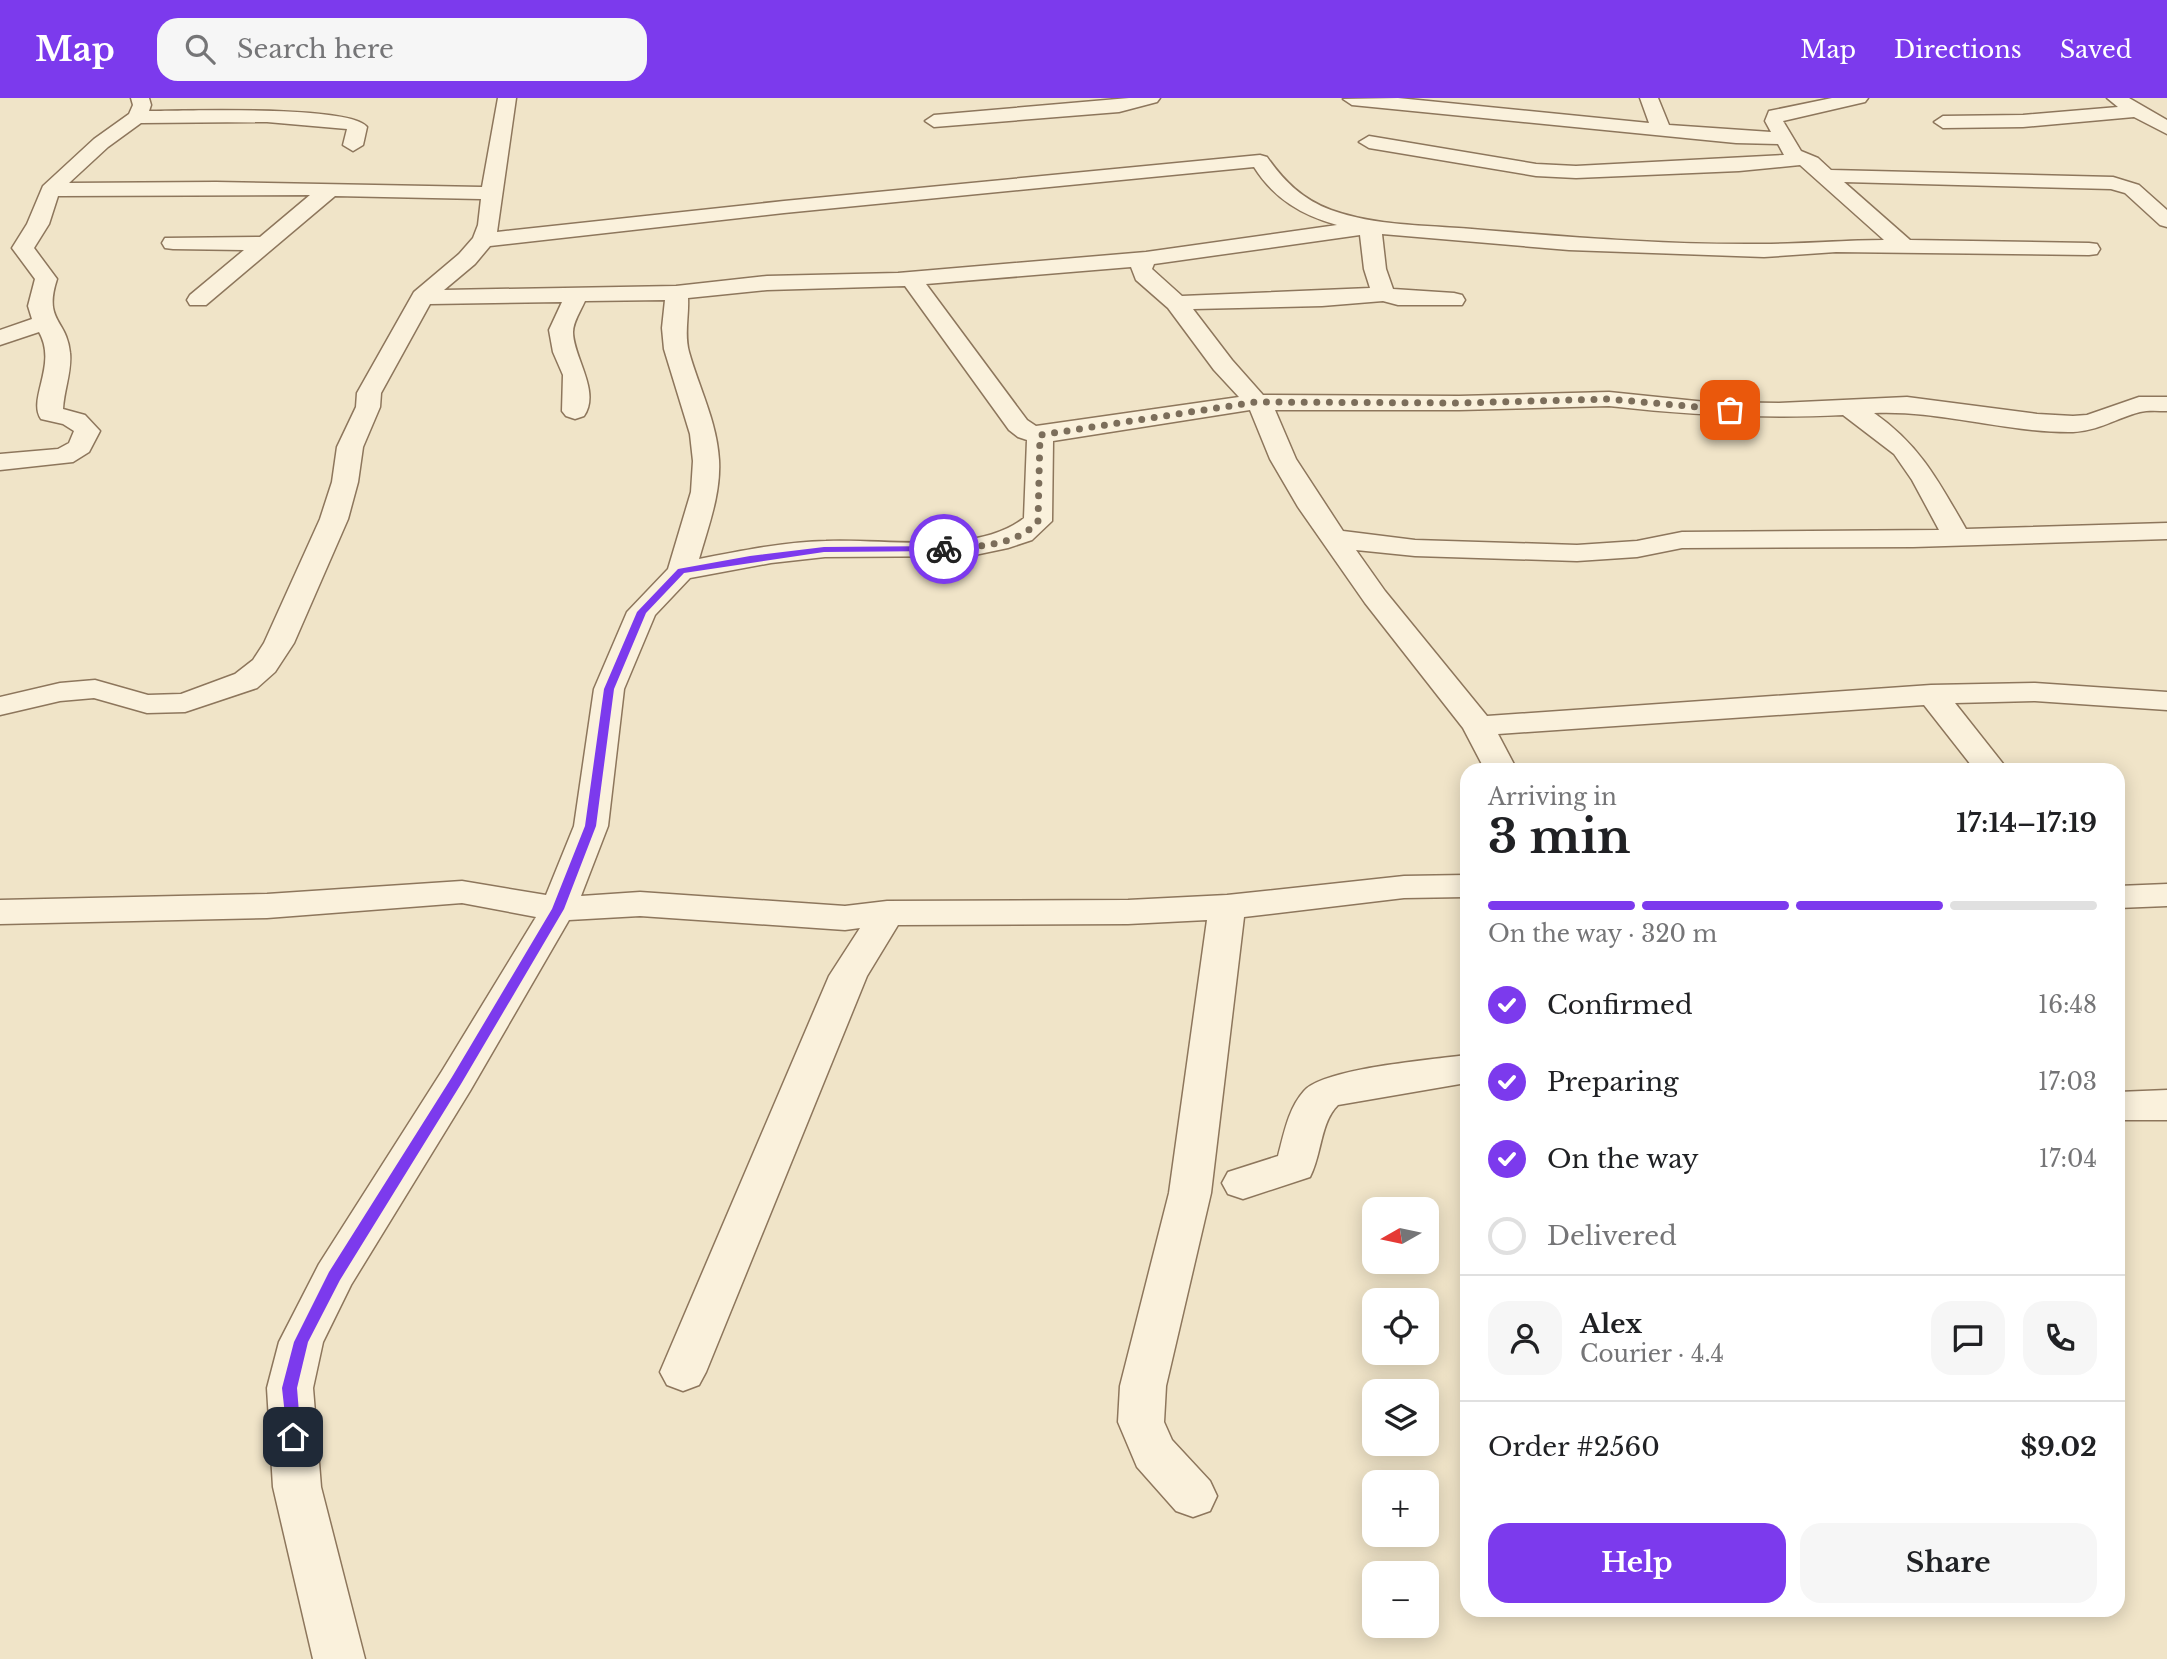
<!DOCTYPE html>
<meta charset="utf-8">
<style>
body{margin:0;font-family:"Libre Baskerville",serif;background:#f6f6f6;color:#202124;height:100vh;display:flex;flex-direction:column;font-size:26px;white-space:nowrap}
*{box-sizing:border-box;margin:0}
p{font-size:23px;color:#757577}
.icon{flex:none;width:38px;height:38px;fill:none;stroke:currentColor;stroke-width:2;stroke-linecap:round;stroke-linejoin:round}
.map{position:relative;flex:1;overflow:hidden}
.details{position:absolute;left:1460px;top:665px;width:665px;height:854px;display:flex;flex-direction:column;background:#fff;border-radius:21px;box-shadow:0 4px 18px #0003}
.details>*{flex:none}
.needle{width:46px;rotate:261deg}
.fabs{position:absolute;left:1362px;top:1099px;display:grid;gap:14px}
.fabs a{display:grid;place-items:center;width:77px;height:77px;border-radius:14px;background:#fff;box-shadow:0 4px 18px #0003;font-size:35px}
.pin{position:absolute;display:grid;place-items:center;width:60px;height:60px;color:#fff;margin:-30px;border-radius:14px;box-shadow:0 4px 10px #0006}
.courier{position:absolute;display:grid;place-items:center;width:70px;height:70px;margin:-35px;border:5px solid #7c3aed;border-radius:50%;background:#fff;color:#222;box-shadow:0 2px 9px #0007}
.overview em{font-style:normal;font-weight:700}
.overview div{display:flex;flex-direction:column-reverse}
.overview{display:flex;align-items:center;justify-content:space-between;height:119px;padding:0 28px}
h1{font-size:46px;font-weight:700;line-height:52px}
.bar{display:grid;grid-template-columns:repeat(4,1fr);gap:10px 7px;align-content:center;height:84px;padding:0 28px}
.bar i{height:9px;border-radius:5px;background:#e0e0e0}
.bar .selected{background:#7c3aed}
.bar p{grid-column:span 4}
.line{display:flex;align-items:center;gap:18px;padding:0 28px;border-top:2px solid #e0e0e0}
.line div{flex:1}
.round{display:grid;place-items:center;flex:none;width:74px;height:74px;border-radius:21px;background:#f6f6f6}
ol{padding:0 28px;list-style:none}
li{display:flex;align-items:center;gap:21px;height:77px}
li p{margin-inline-start:auto}
li .icon{padding:7px;border-radius:50%;background:#7c3aed;color:#fff;stroke-width:4}
li:last-child{color:#757577}
li i{width:38px;height:38px;border:4px solid #e0e0e0;border-radius:50%}
.primary-button{display:flex;gap:14px;margin-top:auto;padding:14px 28px}
.primary-button a{flex:1;height:80px;border-radius:21px;background:#7c3aed;color:#fff;font-size:28px;font-weight:700;line-height:80px;text-align:center}
.primary-button a+a{background:#f6f6f6;color:#202124}
header{display:flex;align-items:center;gap:42px;box-sizing:border-box;height:98px;padding:0 35px;background:#7c3aed;color:#fff}
header strong{font-size:33px}
nav{display:flex;gap:38px;margin-inline-start:auto;font-size:24px}
.search{width:490px;height:63px;background:#f6f6f6;display:flex;align-items:center;gap:18px;box-sizing:border-box;padding:0 24px;border-radius:21px;color:#757577;font-size:26px}
.map>svg:first-child{display:block}
</style>
<header>
<strong>Map</strong>
<div class="search"><svg class="icon" aria-label="search" viewBox="0 0 24 24"><circle cx="10" cy="10" r="6"/><path d="M15 15l6 6"/></svg>Search here</div>
<nav><a>Map</a><a>Directions</a><a>Saved</a></nav>
</header>
<div class="map">
<svg width="2167" height="1561" viewBox="0 0 2167 1561">
<rect width="100%" height="100%" fill="#f0e4c8"/>
<g fill="none" stroke-linecap="round" stroke-linejoin="round">
<defs>
<g id="minor">
<path d="M131 0H149L151 7 149 13C183 13 351 7 367 29L363 47 353 53 343 47 347 31 267 24 141 25 108 49 69 85 216 84 482 89 498 0H516L497 134 784 103 1260 57 1267 59C1284 83 1302 101 1331 112 1375 128 1425 127 1472 131 1568 139 1666 147 1763 146 1803 146 1843 142 1884 142L1800 67 1739 73 1576 80 1536 78 1369 50 1359 44 1369 38 1536 66 1576 68 1784 57 1778 46 1736 45 1352 7 1343 1 1398 0 1649 25 1640 0H1658L1669 27 1771 34 1765 23 1769 13 1832 0H1868L1865 4 1783 23 1801 53 1818 60 1831 72 2113 79 2139 87 2167 112V129L2160 127 2125 95 2111 91 1844 84 1910 142 2089 145 2097 146 2100 151 2097 156 2089 157 1836 154 1764 159 1569 152 1382 136 1386 171 1393 191 1454 195 1462 197 1465 202 1462 207H1398L1383 203 1322 208 1193 211 1232 262 1263 297 1459 298 1609 294 1706 304 1779 305 1907 299 2037 316 2073 318 2087 317 2139 299H2167V313C2158 313 2148 312 2140 314 2117 320 2098 333 2073 334 2006 335 1941 312 1874 315 1920 347 1939 384 1966 431L2167 425V441L1913 449 1682 450 1637 459 1577 463 1415 458 1356 452 1385 493 1487 618 1931 587 2035 585 2167 594V612L2035 603 1955 605 2008 672H1975L1924 607 1498 636 1517 672H1485L1463 630 1365 505 1298 409 1270 361 1250 312 1053 343 1052 423 1032 442 1008 450 970 458 825 459 771 465 690 480 655 517 624 591 608 728 581 798 640 794 845 808 887 803 1128 802 1227 797 1404 778 1466 777V799L1404 800 1244 819 1211 1095 1166 1288 1164 1324 1172 1342 1210 1383 1217 1398 1210 1413 1193 1419 1176 1413 1137 1369 1118 1324 1120 1288 1169 1095 1207 822 1128 826 898 827 867 878 706 1274 699 1287 683 1293 667 1287 660 1274 829 878 860 830 845 832 640 818 569 822 470 993 351 1187 323 1244 313 1290 321 1389 365 1561H313L273 1389 267 1290 279 1244 319 1166 442 973 536 819 462 805 267 820 0 826V802L267 796 462 783 546 797 574 728 594 591 627 514 668 471 691 394 693 363 690 336 664 251 662 230 665 202 585 203C581 212 573 224 573 234 573 259 601 293 584 318L575 321 566 318 562 313 563 277 553 254 549 232 562 204 430 206 381 295 380 309 363 349 358 384 348 421 294 545 275 574 257 590 185 614 147 615 94 600 60 603 0 617V599L60 585 95 582 148 597 181 596 235 576 253 562 264 545 320 421 332 384 337 349 356 309 357 295 414 194 459 156 473 140 478 127 481 101 335 98 206 207H190L187 202 190 197 244 152 173 151 165 150 162 145 165 140 260 139 310 97 58 98 49 126 34 150 57 181C43 224 67 221 70 255 72 273 64 292 63 311L85 317 100 333 89 354 73 364 0 372V356L58 351 69 345 74 333 63 326 41 321C27 301 58 267 39 234L0 247V232L32 221 28 208 35 181 12 150 27 126 43 88 94 41 129 16 133 7ZM1254 69C1274 101 1302 117 1337 127L1146 154 898 175 767 178 676 188 444 192 475 166 490 148 784 115ZM1360 137 1364 171 1370 190 1182 198 1152 171 1154 166ZM1131 169 1136 182 1168 210 1214 272 1239 299 1036 328 1027 322 926 186ZM905 188 1009 332 1018 339 1027 342 1024 420C976 458 884 440 826 443 783 444 740 453 699 461 708 429 721 396 719 362 717 324 699 290 689 254 684 236 689 218 688 200L767 192ZM1609 308C1688 317 1764 321 1843 317L1894 356 1912 382 1939 432 1682 434 1637 443 1577 447 1415 442 1343 433 1296 361 1275 312H1459Z"/>
<polygon points="1129,0 1160,0 1157,4 1119,14 934,29 925,23 934,17"/>
<polygon points="2107,0 2129,0 2167,22 2167,36 2134,19 2023,29 1943,30 1934,24 1943,18 2023,17 2118,9"/>
<polygon points="2167,786 2167,808 2118,810 2118,788"/>
<path d="M1466 957V985L1338 1007C1320 1025 1322 1056 1310 1079L1243 1101 1228 1096 1222 1085 1228 1074 1278 1058C1284 1036 1288 1011 1304 993 1324 970 1432 962 1466 957Z"/>
<polygon points="2167,992 2167,1022 2118,1022 2118,994"/>
</g>
</defs>
<use href="#minor" stroke="#8d765c" stroke-width="3"/>
<use href="#minor" fill="#faf1dc" fill-rule="evenodd"/>
</g>
<polygon fill="#7c3aed" points="824,449 944,448 949,451 944,453 824,454 684,475 646,515 614,591 596,728 564,811 461,986 340,1182 308,1244 297,1290 301,1339 299,1344 288,1344 282,1290 294,1244 329,1174 452,979 552,811 585,728 604,591 637,514 678,471 750,458"/>
<g fill="none" stroke-linecap="round" stroke-linejoin="round">
<path stroke="#7c6e5b" stroke-width="7" stroke-dasharray="0 12.6" d="M944 451C973 449 1019 448 1038 423L1040 337 1256 304 1459 305 1609 301 1730 312"/>
</g>
</svg>
<div class="fabs">
<a><svg class="needle" viewBox="-14 -14 28 28"><path d="M0-13l5 13h-10z" fill="#e53935"/><path d="M0 13l5-13h-10z" fill="#757577"/></svg></a>
<a><svg class="icon" aria-label="locate" viewBox="0 0 24 24"><circle cx="12" cy="12" r="6"/><path d="M12 2v4M12 18v4M2 12h4M18 12h4"/></svg></a>
<a><svg class="icon" aria-label="layers" viewBox="0 0 24 24"><path d="M12 4l9 5-9 5-9-5zM3 14l9 5 9-5"/></svg></a>
<a>+</a>
<a>−</a>
</div>
<div class="pin" style="left:1730px;top:312px;background:#ea580c"><svg class="icon" aria-label="bag" viewBox="0 0 24 24"><path d="M5 8h14l-1 12H6zM9 8a3 3 0 0 1 6 0"/></svg></div>
<div class="pin" style="left:293px;top:1339px;background:#1f2937"><svg class="icon" aria-label="home" viewBox="0 0 24 24"><path d="M3 11l9-7 9 7M6 9v11h12V9"/></svg></div>
<div class="courier" style="left:944px;top:451px"><svg class="icon" aria-label="bike" viewBox="0 0 24 24"><circle cx="6" cy="16" r="4"/><circle cx="18" cy="16" r="4"/><path d="M6 16l4-8h5l3 8M10 8l3 8H6M13 5h3"/></svg></div>
<section class="details">
<div class="overview"><div><h1>3 min</h1><p>Arriving in</p></div><em>17:14–17:19</em></div>
<div class="bar"><i class="selected"></i><i class="selected"></i><i class="selected"></i><i></i><p>On the way · 320 m</p></div>
<ol>
<li><svg class="icon" aria-label="check" viewBox="0 0 24 24"><path d="M5 12l5 5 9-10"/></svg>Confirmed<p>16:48</p></li>
<li><svg class="icon" aria-label="check" viewBox="0 0 24 24"><path d="M5 12l5 5 9-10"/></svg>Preparing<p>17:03</p></li>
<li><svg class="icon" aria-label="check" viewBox="0 0 24 24"><path d="M5 12l5 5 9-10"/></svg>On the way<p>17:04</p></li>
<li><i></i>Delivered</li>
</ol>
<div class="line" style="height:126px"><a class="round"><svg class="icon" aria-label="person" viewBox="0 0 24 24"><circle cx="12" cy="8" r="4"/><path d="M4 21q1-7 8-7t8 7"/></svg></a><div><b>Alex</b><p>Courier · 4.4</p></div><a class="round"><svg class="icon" aria-label="chat" viewBox="0 0 24 24"><path d="M4 5h16v11H9l-5 4z"/></svg></a><a class="round"><svg class="icon" aria-label="phone" viewBox="0 0 24 24"><path d="M5 4h4l2 5-3 2q2 4 5 5l2-3 5 2v4C11 20 4 13 5 4z"/></svg></a></div>
<div class="line" style="height:91px"><div>Order #2560</div><b>$9.02</b></div>
<div class="primary-button"><a>Help</a><a>Share</a></div>
</section>
</div>
